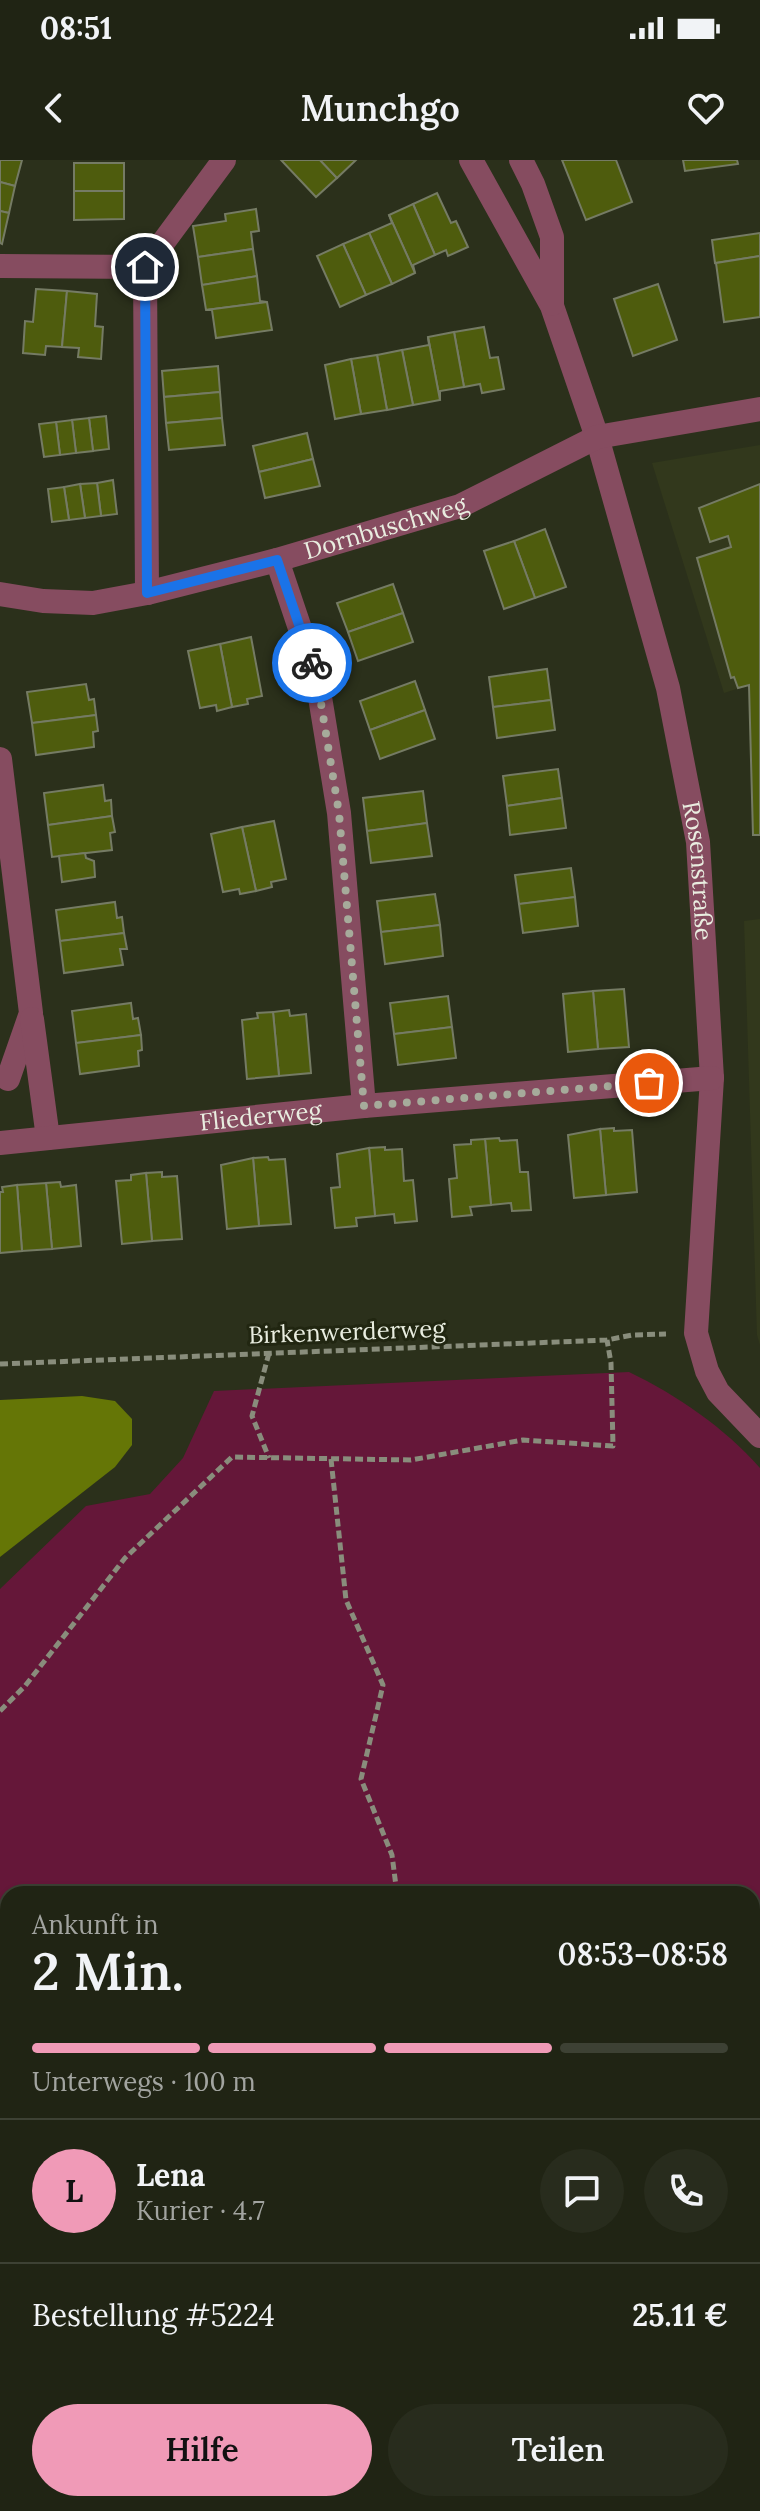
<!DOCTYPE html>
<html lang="de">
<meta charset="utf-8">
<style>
body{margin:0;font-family:Lora,serif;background:#282c1d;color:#f1f3f6;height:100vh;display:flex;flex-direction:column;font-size:30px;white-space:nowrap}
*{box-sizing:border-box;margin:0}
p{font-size:26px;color:#a2a4a0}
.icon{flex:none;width:44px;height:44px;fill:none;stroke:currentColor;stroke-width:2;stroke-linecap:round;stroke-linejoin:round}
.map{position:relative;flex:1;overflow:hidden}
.side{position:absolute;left:0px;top:1726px;width:760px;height:626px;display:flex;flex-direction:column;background:#202414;border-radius:24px 24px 0 0;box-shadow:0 2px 6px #0004,0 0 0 2px #3d4134}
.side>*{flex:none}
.pin{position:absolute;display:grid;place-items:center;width:68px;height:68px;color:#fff;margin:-34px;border:4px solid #fff;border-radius:50%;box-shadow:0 2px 8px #0007}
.courier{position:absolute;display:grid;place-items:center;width:80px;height:80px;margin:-40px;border:6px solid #1a73e8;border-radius:50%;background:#fff;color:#222;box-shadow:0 2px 10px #0007}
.overview em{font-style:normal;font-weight:600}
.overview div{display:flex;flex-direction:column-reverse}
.overview{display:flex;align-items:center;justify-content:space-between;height:136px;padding:0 32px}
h1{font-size:52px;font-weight:600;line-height:60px}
.bar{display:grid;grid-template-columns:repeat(4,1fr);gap:12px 8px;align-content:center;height:96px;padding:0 32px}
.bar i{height:10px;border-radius:6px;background:#3d4134}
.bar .selected{background:#f09ab7}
.bar p{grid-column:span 4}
.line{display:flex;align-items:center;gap:20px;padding:0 32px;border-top:2px solid #3d4134}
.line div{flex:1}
.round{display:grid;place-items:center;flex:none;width:84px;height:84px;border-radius:42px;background:#282c1d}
.action{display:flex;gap:16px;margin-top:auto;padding:16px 32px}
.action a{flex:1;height:92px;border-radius:48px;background:#f09ab7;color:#111;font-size:32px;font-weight:600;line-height:92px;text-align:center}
.action a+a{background:#282c1d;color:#f1f3f6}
.status{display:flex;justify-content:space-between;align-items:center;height:56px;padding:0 40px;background:#202414;direction:ltr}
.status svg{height:22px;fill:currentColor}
header{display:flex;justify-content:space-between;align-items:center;height:104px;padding:0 32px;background:#202414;font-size:36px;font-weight:600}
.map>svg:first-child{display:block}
</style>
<div class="status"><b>08:51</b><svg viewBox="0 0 49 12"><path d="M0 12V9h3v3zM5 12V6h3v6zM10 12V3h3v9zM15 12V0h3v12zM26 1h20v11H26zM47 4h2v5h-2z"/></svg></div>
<header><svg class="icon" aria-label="back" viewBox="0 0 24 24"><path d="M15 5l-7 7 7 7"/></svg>Munchgo<svg class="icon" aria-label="heart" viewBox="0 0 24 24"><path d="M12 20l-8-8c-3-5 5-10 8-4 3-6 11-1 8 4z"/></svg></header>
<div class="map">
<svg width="760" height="2351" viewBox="0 0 760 2351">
<rect width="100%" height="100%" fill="#2b301b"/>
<g fill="#32381c">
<polygon points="760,285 760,675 753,675 749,525 724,533 652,303"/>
<polygon points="760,759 760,1185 757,1175 744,761"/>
</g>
<path fill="#651739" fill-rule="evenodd" d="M629 1212C677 1235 725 1268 760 1308V2351H0V1429L86 1346 150 1334 183 1298 214 1231ZM8 1734H752V2344H8Z"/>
<polygon fill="#657606" points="82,1236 115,1241 132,1259 132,1285 115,1307 0,1397 0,1240"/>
<g fill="#4e5c0d" stroke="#757b64" stroke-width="2">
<polygon points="0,0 22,0 15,26 0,22"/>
<polygon points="281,0 320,0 337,18 316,37"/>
<polygon points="320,0 356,0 337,18"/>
<polygon points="562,0 616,0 632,42 586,60"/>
<polygon points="683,0 737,0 738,4 685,11"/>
<rect x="74" y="3" width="50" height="28"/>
<polygon points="0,22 15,26 9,53 0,51"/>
<polygon points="74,31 124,31 124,59 74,60"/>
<polygon points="437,33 451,63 456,61 468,87 448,96 446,90 435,95 413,44"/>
<polygon points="413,44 435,95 413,105 415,113 389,55"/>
<polygon points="256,49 259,71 251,72 253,89 198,97 193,66 226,61 225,54"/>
<polygon points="0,51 9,53 2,84 0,83"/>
<polygon points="389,55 415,113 392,124 369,73 392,63"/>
<polygon points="369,73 392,124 366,135 343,84"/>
<polygon points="760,73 760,96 715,103 712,80"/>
<polygon points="343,84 366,135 340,147 317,96"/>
<polygon points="253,89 257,116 202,125 198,97"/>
<polygon points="760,96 760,157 724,162 716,103"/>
<polygon points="257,116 260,141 267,142 206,150 202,125"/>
<polygon points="658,124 677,180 633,196 614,139"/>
<polygon points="36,129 67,131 62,187 46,186 45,195 23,193 25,161 33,162"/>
<polygon points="67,131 97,134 95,166 103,167 101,199 78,197 79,188 62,187"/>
<polygon points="267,142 272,170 216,178 212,150 206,150"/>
<polygon points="484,167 490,198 498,197 504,229 482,233 480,224 464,227 454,172"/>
<polygon points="454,172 464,227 440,231 440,240 428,177"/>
<polygon points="428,177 440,240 413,245 402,190 429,185"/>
<polygon points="402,190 413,245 387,250 377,195"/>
<polygon points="377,195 387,250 361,254 351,199"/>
<polygon points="351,199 361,254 335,259 325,205"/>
<polygon points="218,206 220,232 164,237 162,211"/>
<polygon points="220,232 222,258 166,263 164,237"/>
<polygon points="106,256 109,289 93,291 89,258"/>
<polygon points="89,258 93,291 76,293 72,260"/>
<polygon points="222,258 225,285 169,290 166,263"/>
<polygon points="72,260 76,293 60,295 56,262"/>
<polygon points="56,262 60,295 44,297 39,264"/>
<polygon points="307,273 313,299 259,312 253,286"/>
<polygon points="313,299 320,326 265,338 259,312"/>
<polygon points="113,320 117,354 101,356 97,323"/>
<polygon points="97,323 101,356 85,358 80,324"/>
<polygon points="80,324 85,358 69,360 64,327"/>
<polygon points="760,324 760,675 753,675 749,525 738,528 734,517 731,518 697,398 731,387 728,376 710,382 699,348"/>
<polygon points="64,327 69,360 52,362 48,329"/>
<polygon points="545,369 566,427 535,438 514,381"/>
<polygon points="514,381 535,438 504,449 484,391"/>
<polygon points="393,424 403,453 348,472 337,443"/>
<polygon points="403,453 413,482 358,501 348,472"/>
<polygon points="251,477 262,536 247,539 248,544 232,547 220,484"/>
<polygon points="220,484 232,547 217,551 216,545 200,548 188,491"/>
<polygon points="547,509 551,540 493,547 489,517"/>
<polygon points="415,521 425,550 370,570 360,541"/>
<polygon points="86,524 89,540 94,539 96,555 32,563 27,532"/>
<polygon points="551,540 555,570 497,578 493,547"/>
<polygon points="425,550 435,579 380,599 370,570"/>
<polygon points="96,555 98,571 93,572 94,587 36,595 32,563"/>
<polygon points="558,609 562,638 507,646 503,616"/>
<polygon points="103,625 105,641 111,640 112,656 48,665 44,633"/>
<polygon points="423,631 427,663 367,671 363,638"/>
<polygon points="562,638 566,668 510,675 507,646"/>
<polygon points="112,656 115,672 110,673 112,690 52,697 48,665"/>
<polygon points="274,661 286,719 271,722 272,727 256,731 242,667"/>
<polygon points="427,663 432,696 371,703 367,671"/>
<polygon points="242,667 256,731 240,734 239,729 223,732 211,674"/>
<polygon points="85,693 86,698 94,701 95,717 62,722 59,696"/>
<polygon points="571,708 575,737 519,744 515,715"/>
<polygon points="435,734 440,765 381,772 377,741"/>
<polygon points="575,737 578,766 523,773 519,744"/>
<polygon points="115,742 117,758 122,757 124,773 60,781 56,750"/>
<polygon points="440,765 443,796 385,804 381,772"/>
<polygon points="124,773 127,789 120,789 123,805 64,813 60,781"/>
<polygon points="624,829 629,887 598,889 593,831"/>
<polygon points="593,831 598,889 568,892 563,834"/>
<polygon points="448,836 452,867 394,874 390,843"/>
<polygon points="131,843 133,859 138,858 141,875 76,883 72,851"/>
<polygon points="289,850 290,856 306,854 311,913 279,916 273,852"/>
<polygon points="273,852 279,916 247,919 242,860 258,858 257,853"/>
<polygon points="452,867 456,898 398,905 394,874"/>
<polygon points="141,875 142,890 138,891 139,906 80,914 76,883"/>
<polygon points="614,968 614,971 632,970 637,1032 606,1035 600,969"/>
<polygon points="600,969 606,1035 574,1038 568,975"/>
<polygon points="499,978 500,981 517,980 520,1012 528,1012 531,1050 512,1051 511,1043 491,1045 485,979"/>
<polygon points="485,979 491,1045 470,1047 472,1055 452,1057 449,1019 457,1018 454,985 471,984 471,980"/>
<polygon points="385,987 385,990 402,989 404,1021 413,1020 417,1061 395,1063 394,1054 375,1056 369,988"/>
<polygon points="369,988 375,1056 356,1058 357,1066 335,1068 331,1028 340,1027 337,994"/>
<polygon points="268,997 269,1000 285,999 291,1064 259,1066 253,998"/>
<polygon points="253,998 259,1066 227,1069 221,1005"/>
<polygon points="162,1012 162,1017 177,1016 182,1079 152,1081 146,1013"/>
<polygon points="146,1013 152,1081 122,1084 116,1021 131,1020 131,1015"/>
<polygon points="60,1022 61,1027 76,1025 81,1086 52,1089 46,1023"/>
<polygon points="46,1023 52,1089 22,1091 17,1025"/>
<polygon points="17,1025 22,1091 0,1093 0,1032 3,1032 2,1027"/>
</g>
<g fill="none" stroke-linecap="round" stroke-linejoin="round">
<g stroke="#898d7c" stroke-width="5" stroke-dasharray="8 4" stroke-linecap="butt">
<polyline points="269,1193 252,1256 269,1298"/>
<polyline points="0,1204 607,1180 632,1175 666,1174"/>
<polyline points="331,1299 346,1440 383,1525 361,1619 392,1695 397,1734"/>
<polyline points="0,1551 25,1526 125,1398 232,1297 411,1300 523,1280 613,1286 611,1203 607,1180"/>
<polyline points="287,2351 304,2344"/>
</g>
<g stroke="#864c60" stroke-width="24">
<path id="s1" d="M471 0 552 146 597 277 668 528 698 682 712 918 696 1173 707 1211 718 1232 760 1276"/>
<polyline points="521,0 533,24 552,77 552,144"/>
<polyline points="0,106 145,107 224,0"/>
<polyline points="145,107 147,433"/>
<polyline points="277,400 317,519 339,653 364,946"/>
<path id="s2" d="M0 434 43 441 93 443 147 433 277 400 460 346 597 277 760 249"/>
<polyline points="0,599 31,853 8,919"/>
<polyline points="32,859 48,978"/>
<path id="s3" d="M0 983 364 946 712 918"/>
</g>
</g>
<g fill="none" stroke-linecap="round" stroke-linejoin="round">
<polyline stroke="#a6ab9b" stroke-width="8" stroke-dasharray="0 14.4" points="312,503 317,519 339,653 364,946 649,923"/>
<polyline stroke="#1a73e8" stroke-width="10" points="145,107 147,433 277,400 312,503"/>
</g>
<g text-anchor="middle" stroke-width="6" stroke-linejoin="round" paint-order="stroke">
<g font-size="24" fill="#e9ede0" stroke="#212611">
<text dy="8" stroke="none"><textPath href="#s2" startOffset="396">Dornbuschweg</textPath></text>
<text dy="8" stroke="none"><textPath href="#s1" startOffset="752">Rosenstraße</textPath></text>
<text dy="8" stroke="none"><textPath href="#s3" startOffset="262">Fliederweg</textPath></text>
<text transform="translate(347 1172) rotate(-2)" y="8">Birkenwerderweg</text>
</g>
</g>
</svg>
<div class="pin" style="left:649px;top:923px;background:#ea580c"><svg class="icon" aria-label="bag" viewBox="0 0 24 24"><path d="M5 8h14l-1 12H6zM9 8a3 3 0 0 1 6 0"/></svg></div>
<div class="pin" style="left:145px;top:107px;background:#1f2937"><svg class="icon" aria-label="home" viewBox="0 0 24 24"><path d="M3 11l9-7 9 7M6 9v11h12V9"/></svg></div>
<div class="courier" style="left:312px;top:503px"><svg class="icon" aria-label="bike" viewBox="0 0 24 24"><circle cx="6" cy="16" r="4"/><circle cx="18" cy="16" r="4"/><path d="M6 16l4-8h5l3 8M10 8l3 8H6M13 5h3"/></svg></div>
<section class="side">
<div class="overview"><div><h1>2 Min.</h1><p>Ankunft in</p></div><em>08:53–08:58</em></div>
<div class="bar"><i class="selected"></i><i class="selected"></i><i class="selected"></i><i></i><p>Unterwegs · 100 m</p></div>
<div class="line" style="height:144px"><b class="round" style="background:#f09ab7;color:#111">L</b><div><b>Lena</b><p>Kurier · 4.7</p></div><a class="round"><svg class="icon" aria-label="chat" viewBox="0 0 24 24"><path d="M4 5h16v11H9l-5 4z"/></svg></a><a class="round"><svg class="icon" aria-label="phone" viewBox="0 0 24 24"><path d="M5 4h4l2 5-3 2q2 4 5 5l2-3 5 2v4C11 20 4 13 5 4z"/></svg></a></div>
<div class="line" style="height:104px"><div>Bestellung #5224</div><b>25.11 €</b></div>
<div class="action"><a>Hilfe</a><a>Teilen</a></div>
</section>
</div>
